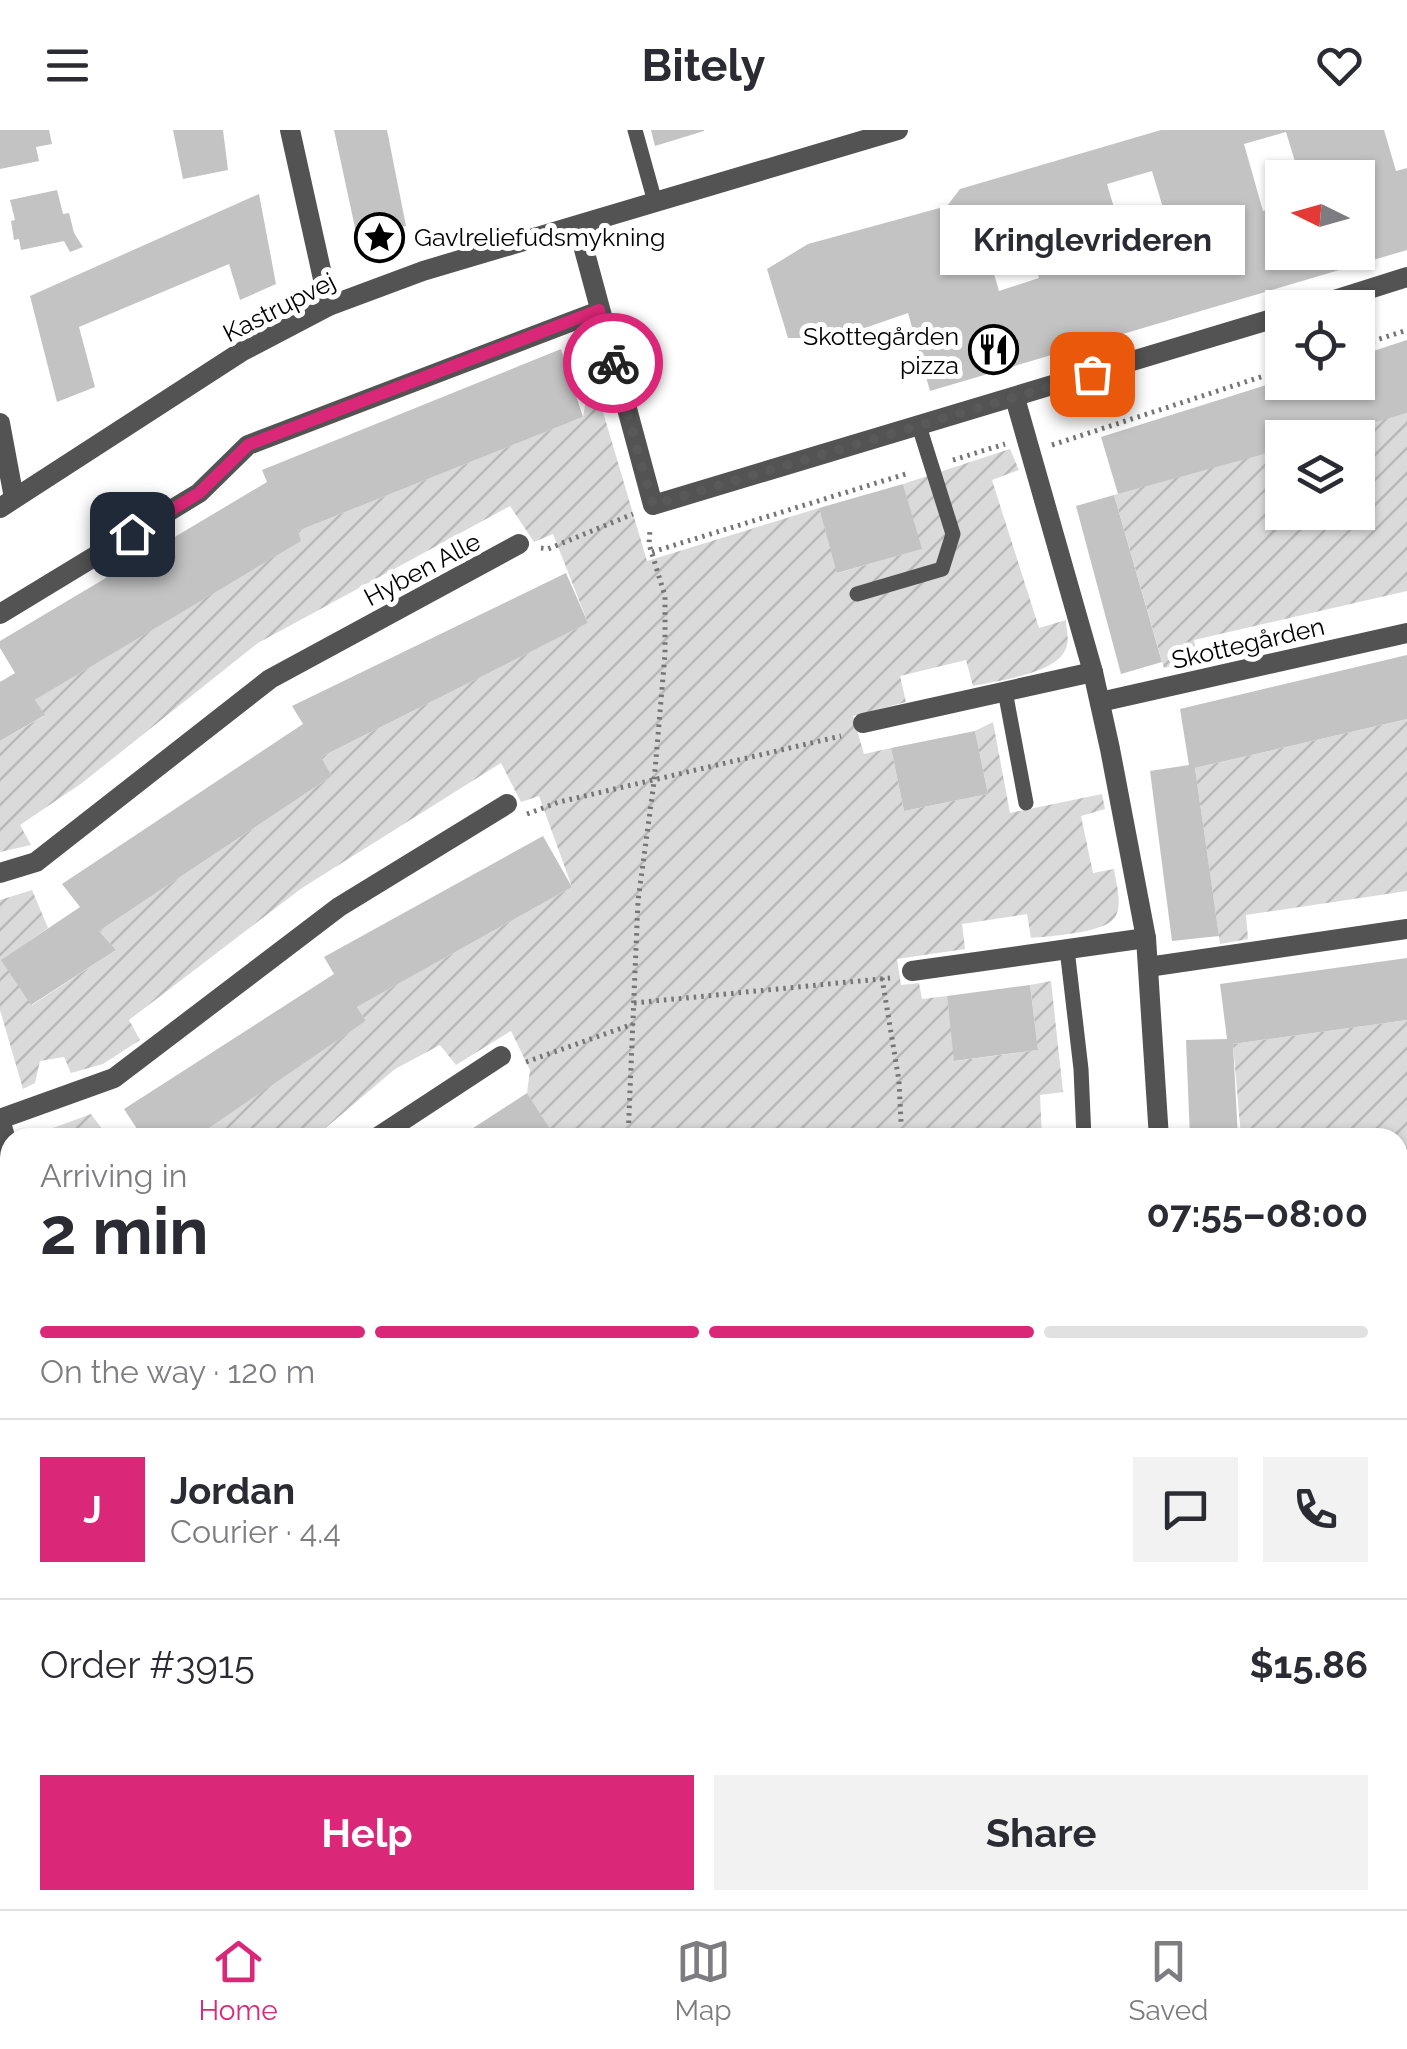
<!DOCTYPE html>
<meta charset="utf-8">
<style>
body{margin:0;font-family:Raleway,sans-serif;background:#f2f2f3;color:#2b2b33;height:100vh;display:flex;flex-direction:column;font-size:38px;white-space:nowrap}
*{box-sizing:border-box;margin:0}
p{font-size:32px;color:#7c7c81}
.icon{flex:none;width:55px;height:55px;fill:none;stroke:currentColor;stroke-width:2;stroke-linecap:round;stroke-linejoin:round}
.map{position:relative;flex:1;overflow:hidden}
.drawer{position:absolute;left:0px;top:998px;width:1408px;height:782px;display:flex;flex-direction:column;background:#fff;border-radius:30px 30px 0 0;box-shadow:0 2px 8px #0004}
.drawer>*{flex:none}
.needle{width:65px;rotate:275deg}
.fabs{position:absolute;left:1265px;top:30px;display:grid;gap:20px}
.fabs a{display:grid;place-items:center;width:110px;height:110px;border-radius:0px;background:#fff;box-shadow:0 2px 8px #0004;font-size:50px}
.pin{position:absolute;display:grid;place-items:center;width:85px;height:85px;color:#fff;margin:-42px;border-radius:20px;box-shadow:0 5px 15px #0006}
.courier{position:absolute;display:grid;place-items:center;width:100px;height:100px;margin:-50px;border:8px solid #db2777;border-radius:50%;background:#fff;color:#222;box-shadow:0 2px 12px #0007}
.bubble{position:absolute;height:70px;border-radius:0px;background:#fff;box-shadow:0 2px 8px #0004;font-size:32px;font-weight:700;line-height:70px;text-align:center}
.summary em{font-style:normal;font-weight:700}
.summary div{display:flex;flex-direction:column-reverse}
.summary{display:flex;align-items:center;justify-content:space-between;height:170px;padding:0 40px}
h1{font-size:65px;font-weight:700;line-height:75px}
.bar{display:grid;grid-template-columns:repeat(4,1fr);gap:15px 10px;align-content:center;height:120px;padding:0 40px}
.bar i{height:12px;border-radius:8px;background:#e1e1e2}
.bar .selected{background:#db2777}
.bar p{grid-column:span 4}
.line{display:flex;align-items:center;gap:25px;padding:0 40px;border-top:2px solid #e1e1e2}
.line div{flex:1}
.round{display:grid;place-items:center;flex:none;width:105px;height:105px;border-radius:0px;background:#f2f2f3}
.primary-button{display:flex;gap:20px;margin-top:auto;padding:20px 40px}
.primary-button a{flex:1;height:115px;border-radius:0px;background:#db2777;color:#fff;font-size:40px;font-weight:700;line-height:115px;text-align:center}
.primary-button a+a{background:#f2f2f3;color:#2b2b33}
header{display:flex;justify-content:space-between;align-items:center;height:130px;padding:0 40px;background:#fff;font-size:45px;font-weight:700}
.tabs{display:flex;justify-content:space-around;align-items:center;height:140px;border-top:2px solid #e1e1e2;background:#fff;font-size:28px;color:#7c7c81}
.tabs a{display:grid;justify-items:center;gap:5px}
.tabs .selected{color:#db2777}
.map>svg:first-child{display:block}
</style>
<header><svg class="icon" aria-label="menu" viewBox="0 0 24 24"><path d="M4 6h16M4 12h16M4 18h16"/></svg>Bitely<svg class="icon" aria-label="heart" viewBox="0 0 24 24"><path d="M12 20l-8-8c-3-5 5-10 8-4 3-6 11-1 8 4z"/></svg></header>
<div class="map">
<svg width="1407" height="1779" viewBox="0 0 1407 1779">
<defs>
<pattern id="garden-furrows" width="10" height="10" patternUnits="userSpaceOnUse" patternTransform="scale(2.5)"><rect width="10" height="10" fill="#dadada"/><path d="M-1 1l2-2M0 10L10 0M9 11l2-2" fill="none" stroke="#b9b9b9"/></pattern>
</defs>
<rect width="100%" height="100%" fill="#fff"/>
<g fill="url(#garden-furrows)">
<path d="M598 265 647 431 819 378 838 443 921 419 903 354 1010 319 1019 340 992 350 1039 498 1066 490C1066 497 1069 508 1067 515 1061 544 998 550 973 556L966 530 900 546 906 572 853 586 864 624 891 618 904 681 988 664 975 601 993 592 1010 683 1102 664 1105 679 1081 686 1093 743 1114 739C1116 753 1123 775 1115 787 1106 803 1050 806 1031 808L1027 784 962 794 965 819 897 829 901 855 919 853 922 869 947 866 955 931 1038 920 1030 855 1051 851 1063 962 1040 965 1042 1007H540L551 1000 527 963 530 940 511 901 456 935 440 915 395 939 315 1007H194L366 891 357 877 572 757 539 666 521 672 501 633 302 758 129 890 140 910 103 934 71 943 64 927 40 931 35 953 23 959 0 880V770L32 760 48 798 2 830 32 875 116 820 99 801 332 646 321 627 588 493 553 404 534 412 510 376 258 513 82 653 20 695 31 715 0 722V611L44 586 35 570 300 411 298 401 583 287 586 270Z"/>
<polygon points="1407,283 1407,461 1194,510 1198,529 1164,538 1114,365 1282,318 1282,382 1358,382 1358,308 1319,307"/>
<polygon points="1407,589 1407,761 1246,785 1248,809 1220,814 1195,638"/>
<polygon points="1407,890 1407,1056 1398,1057 1398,1008 1241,1007 1233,914"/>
<polygon points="91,984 108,1007 35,1007 34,1005"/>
<polygon points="1407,1170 1407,1347 1398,1347 1398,1171"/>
<polygon points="1398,1465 1407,1465 1407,1678 1398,1681"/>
<polygon points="1407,1760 1407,1779 1341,1779 1372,1770 1398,1770 1398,1762"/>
<polygon points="245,1770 479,1770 478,1779 363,1773 353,1779 248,1779"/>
<polygon points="665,1770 918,1770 884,1779 664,1779"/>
</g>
<g fill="#c3c3c3" fill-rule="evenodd">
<polygon points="0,0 49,0 52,14 36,17 39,31 0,39"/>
<polygon points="173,0 223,0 228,40 183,49"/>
<polygon points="334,0 387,0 406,96 357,107"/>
<polygon points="651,0 704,0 704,1 655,16"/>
<path d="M1161 0H1384L1396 41 1407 38V120L930 261 908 183 836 208H788L767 139 808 114 947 76 960 59ZM1286 2 1300 48H1358V122H1282V75L1263 81 1244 14ZM1152 41 1172 108 1127 121 1107 54ZM1020 81 1039 148 999 161 979 93Z"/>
<polygon points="57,60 63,84 69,83 74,103 83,117 70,122 64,111 21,120 19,109 14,110 11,91 15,90 10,70"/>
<polygon points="259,64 276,154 240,170 229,134 79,197 95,257 57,272 30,166"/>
<polygon points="1407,210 1407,283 1322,308 1282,308 1282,319 1118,364 1101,307 1282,250 1282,252 1358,252 1358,226"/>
<polygon points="561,219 583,287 298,401 301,411 35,570 45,585 0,611 0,552 15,543 0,518 0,511 267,352 262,340"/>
<polygon points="903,354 922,419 837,443 819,378"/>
<polygon points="1114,365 1162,532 1121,544 1076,376"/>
<polygon points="566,443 588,493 321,627 332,646 99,801 116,820 31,875 1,830 80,777 62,754 303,594 292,576"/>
<polygon points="1407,525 1407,589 1195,638 1219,806 1172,811 1150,641 1189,635 1180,579"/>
<polygon points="975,601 988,664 904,681 891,618"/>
<polygon points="543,706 572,757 357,877 366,891 194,1008 143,1008 124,979 334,844 324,827"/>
<polygon points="1407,828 1407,890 1233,914 1238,1008 1190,1008 1186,910 1227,909 1220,854"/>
<polygon points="1030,855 1038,920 954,931 947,866"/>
<polygon points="527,963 551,1000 540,1008 458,1008"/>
<polygon points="1407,1124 1407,1170 1398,1171 1398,1125"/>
<polygon points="10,1296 10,1340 0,1342 0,1299"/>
<polygon points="10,1381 10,1429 0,1432 0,1384"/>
<rect x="1398" y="1407" width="9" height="58"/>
<polygon points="10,1461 10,1514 0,1516 0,1464"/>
<polygon points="10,1554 10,1601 0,1603 0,1556"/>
<polygon points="1407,1720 1407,1750 1398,1753 1398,1722"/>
<polygon points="618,1770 665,1770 664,1779 617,1779"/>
<polygon points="1275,1770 1331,1770 1331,1771 1303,1779 1277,1779"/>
</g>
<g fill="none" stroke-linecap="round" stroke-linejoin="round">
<g stroke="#757575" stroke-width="5" stroke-dasharray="2.5 5" stroke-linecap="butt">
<polyline points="1358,216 1407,200"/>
<polyline points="1052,315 1282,240"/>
<polyline points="953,330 1005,314"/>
<polyline points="541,418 548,419 633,384"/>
<polyline points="652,422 909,343"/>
<polyline points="527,684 559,672 841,606"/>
<polyline points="882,848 899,951 901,992"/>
<polyline points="634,873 890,848"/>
<polyline points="526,932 633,894"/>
<polyline points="628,1008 638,771 654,652 665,524 665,466 649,414 650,400"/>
</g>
<g stroke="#535353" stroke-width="15">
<polyline points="635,0 655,72"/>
<polyline points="857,464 942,439 953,404 919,296"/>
<polyline points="1005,561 1026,673"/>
<polyline points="1067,819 1081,939 1084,1008"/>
</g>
<g stroke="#535353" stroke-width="20">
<polyline points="290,0 329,176"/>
<polyline points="578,97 653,375 1282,186"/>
<polyline points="1309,178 1407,147"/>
<polyline points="1015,268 1093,542 1110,619 1146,808 1159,1008"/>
<polyline points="0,293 14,368"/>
<polyline points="0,484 199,363 248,315 599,181"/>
<polyline points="1100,572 1407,503"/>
<polyline points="863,593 1093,542"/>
<polyline points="0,743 36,732 270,549 519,414"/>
<polyline points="1148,837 1407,799"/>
<polyline points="912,841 1146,808"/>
<polyline points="0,989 114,948 339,777 507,674"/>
<polyline points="0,989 10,1025"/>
<polyline points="376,1008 501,926"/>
<polyline points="1398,1099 1407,1098"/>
<polyline points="1398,1381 1407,1381"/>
<polyline points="1398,1708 1407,1705"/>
<polyline points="217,1770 220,1779"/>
<polyline points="595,1779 596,1770"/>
<polyline points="1145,1779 1182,1770"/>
</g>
<polyline stroke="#535353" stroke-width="20" points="0,378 241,222 329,176 423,141 898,0"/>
</g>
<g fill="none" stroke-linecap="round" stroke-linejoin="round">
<polyline stroke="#595959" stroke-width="10" stroke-dasharray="0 18" points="613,233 653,375 1092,244"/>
<polyline stroke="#db2777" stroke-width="12" points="132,404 199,363 248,315 599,180 613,233"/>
</g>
<defs>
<symbol id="sight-ring" viewBox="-11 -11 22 22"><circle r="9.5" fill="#fff" stroke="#000" stroke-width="1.5"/><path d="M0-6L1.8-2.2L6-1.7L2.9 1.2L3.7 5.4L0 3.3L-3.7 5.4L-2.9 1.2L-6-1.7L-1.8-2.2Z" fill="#000"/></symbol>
<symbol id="restaurant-ring" viewBox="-11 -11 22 22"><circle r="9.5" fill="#fff" stroke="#000" stroke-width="1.5"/><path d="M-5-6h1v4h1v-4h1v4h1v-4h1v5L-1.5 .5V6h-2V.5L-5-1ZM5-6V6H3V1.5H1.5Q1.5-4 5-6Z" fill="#000"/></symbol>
</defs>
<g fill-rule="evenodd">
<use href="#sight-ring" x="352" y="80" width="55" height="55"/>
<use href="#restaurant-ring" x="966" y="192" width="55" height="55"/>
</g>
<g text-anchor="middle" stroke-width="10" stroke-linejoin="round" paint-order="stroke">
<g font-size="25" fill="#000" stroke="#fff" text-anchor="start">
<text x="414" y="116">Gavlreliefudsmykning</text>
<text x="959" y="215" text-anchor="end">Skottegården<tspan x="959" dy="29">pizza</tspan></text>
</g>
<g font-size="25" fill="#000" stroke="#fff">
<text transform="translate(279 177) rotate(-27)" y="9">Kastrupvej</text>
<text transform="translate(422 439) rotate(-28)" y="9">Hyben Alle</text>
<text transform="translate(1248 513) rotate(-13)" y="9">Skottegården</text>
</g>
</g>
</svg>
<div class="fabs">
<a><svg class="needle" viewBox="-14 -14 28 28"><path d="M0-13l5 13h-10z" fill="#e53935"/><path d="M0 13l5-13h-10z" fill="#7c7c81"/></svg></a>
<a><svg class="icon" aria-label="locate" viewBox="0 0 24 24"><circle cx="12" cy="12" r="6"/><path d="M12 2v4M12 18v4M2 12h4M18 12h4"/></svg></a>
<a><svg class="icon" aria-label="layers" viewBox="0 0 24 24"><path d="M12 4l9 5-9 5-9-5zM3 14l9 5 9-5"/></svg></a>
</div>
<div class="pin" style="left:1092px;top:244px;background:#ea580c"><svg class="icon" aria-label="bag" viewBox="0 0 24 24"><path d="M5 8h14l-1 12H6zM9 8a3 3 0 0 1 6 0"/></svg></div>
<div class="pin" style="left:132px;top:404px;background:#1f2937"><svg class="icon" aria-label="home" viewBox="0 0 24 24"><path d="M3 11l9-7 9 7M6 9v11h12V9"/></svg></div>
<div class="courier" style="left:613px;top:233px"><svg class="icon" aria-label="bike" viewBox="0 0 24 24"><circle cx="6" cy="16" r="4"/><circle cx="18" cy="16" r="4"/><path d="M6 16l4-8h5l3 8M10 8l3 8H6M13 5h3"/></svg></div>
<div class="bubble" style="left:940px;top:75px;width:305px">Kringlevrideren</div>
<section class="drawer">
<div class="summary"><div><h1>2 min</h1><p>Arriving in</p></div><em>07:55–08:00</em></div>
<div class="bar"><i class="selected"></i><i class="selected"></i><i class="selected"></i><i></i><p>On the way · 120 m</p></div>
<div class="line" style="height:180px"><b class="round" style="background:#db2777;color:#fff">J</b><div><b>Jordan</b><p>Courier · 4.4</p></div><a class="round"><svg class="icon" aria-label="chat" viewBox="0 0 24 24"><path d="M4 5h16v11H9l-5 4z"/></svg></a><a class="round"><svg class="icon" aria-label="phone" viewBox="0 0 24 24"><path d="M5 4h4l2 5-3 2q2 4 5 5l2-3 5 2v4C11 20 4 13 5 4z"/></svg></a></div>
<div class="line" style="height:130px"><div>Order #3915</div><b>$15.86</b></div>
<div class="primary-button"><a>Help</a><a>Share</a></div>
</section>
</div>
<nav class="tabs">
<a class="selected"><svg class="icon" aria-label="home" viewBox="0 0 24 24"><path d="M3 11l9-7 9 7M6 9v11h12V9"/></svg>Home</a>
<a><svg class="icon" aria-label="map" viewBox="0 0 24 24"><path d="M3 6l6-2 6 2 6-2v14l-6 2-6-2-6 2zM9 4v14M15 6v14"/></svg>Map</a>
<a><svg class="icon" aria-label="saved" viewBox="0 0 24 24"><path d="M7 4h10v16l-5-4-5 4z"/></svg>Saved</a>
</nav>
